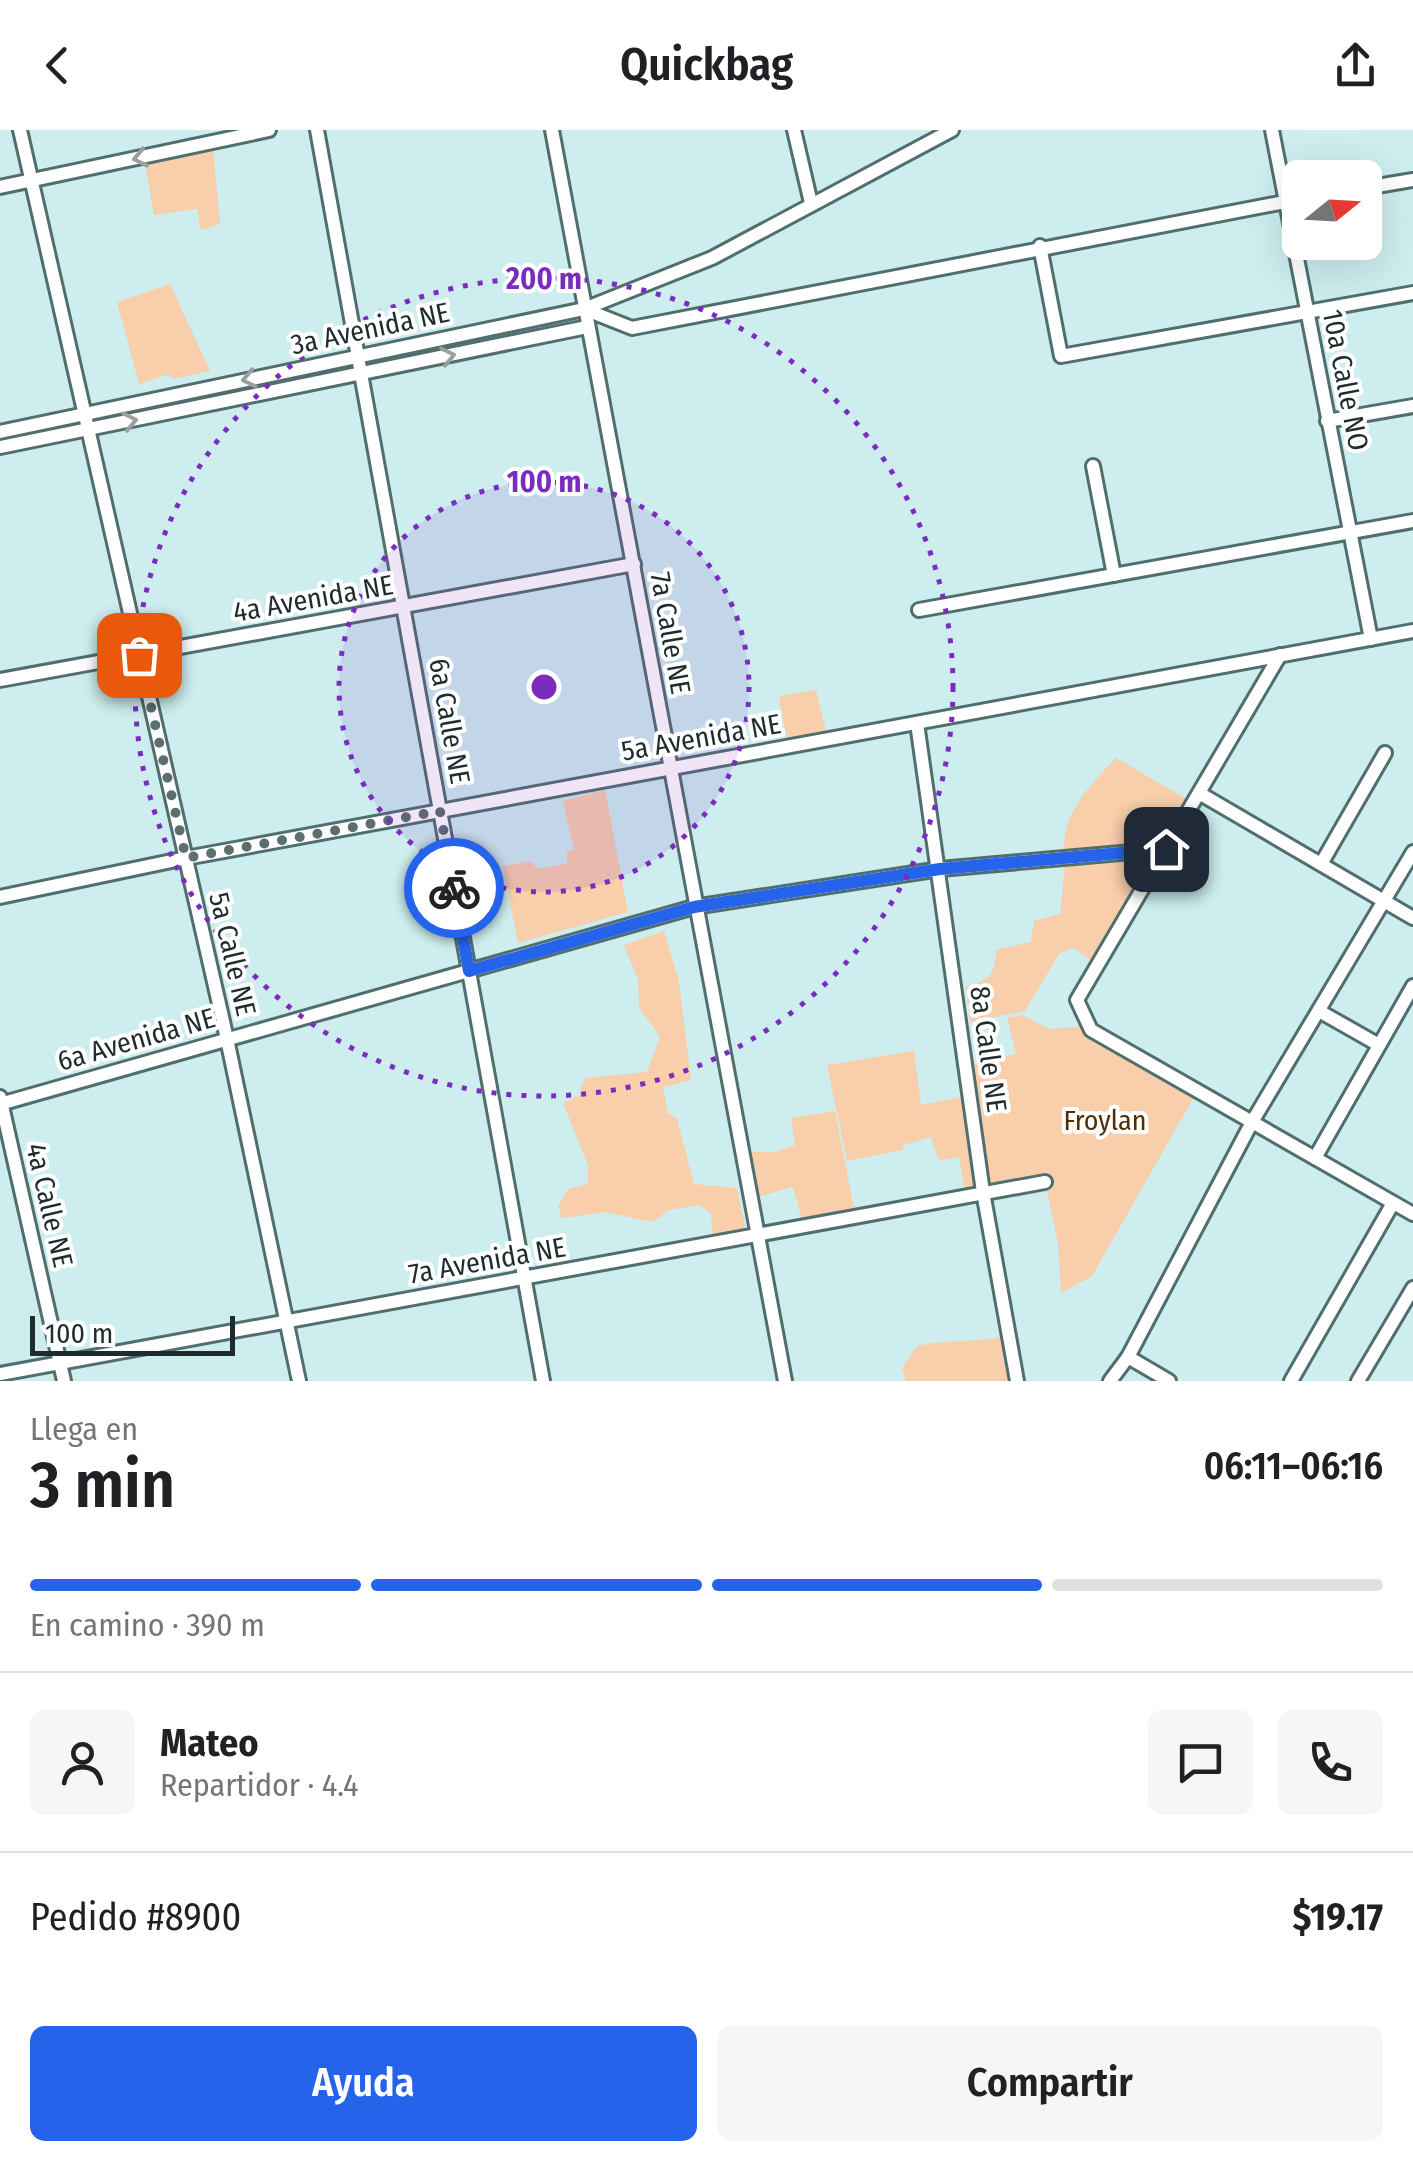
<!DOCTYPE html>
<html lang="es">
<meta charset="utf-8">
<style>
body{margin:0;font-family:"Fira Sans Condensed",sans-serif;background:#f6f6f6;color:#202124;height:100vh;display:flex;flex-direction:column;font-size:38px;white-space:nowrap}
*{box-sizing:border-box;margin:0}
p{font-size:32px;color:#757577}
.icon{flex:none;width:55px;height:55px;fill:none;stroke:currentColor;stroke-width:2;stroke-linecap:round;stroke-linejoin:round}
.map{position:relative;height:1251px;overflow:hidden}
.sheet{display:flex;flex-direction:column;background:#fff;flex:1}
.sheet>*{flex:none}
.needle{width:65px;rotate:72deg}
.controls{position:absolute;left:1282px;top:30px;display:grid;gap:20px}
.controls a{display:grid;place-items:center;width:100px;height:100px;border-radius:15px;background:#fff;box-shadow:0 10px 40px #0002;font-size:50px}
.scale{position:absolute;left:30px;bottom:25px;width:205px;box-sizing:border-box;padding-left:10px;border:5px solid #1f2b2c;border-top:0;font-size:28px;line-height:35px;white-space:nowrap;color:#1f2b2c;-webkit-text-stroke:8px #fff;paint-order:stroke}
.pin{position:absolute;display:grid;place-items:center;width:85px;height:85px;color:#fff;margin:-42px;border-radius:20px;box-shadow:0 5px 15px #0006}
.courier{position:absolute;display:grid;place-items:center;width:100px;height:100px;margin:-50px;border:8px solid #2563eb;border-radius:50%;background:#fff;color:#222;box-shadow:0 2px 12px #0007}
.head em{font-style:normal;font-weight:600}
.head div{display:flex;flex-direction:column-reverse}
.head{display:flex;align-items:center;justify-content:space-between;height:170px;padding:0 30px}
h1{font-size:65px;font-weight:600;line-height:75px}
.bar{display:grid;grid-template-columns:repeat(4,1fr);gap:15px 10px;align-content:center;height:120px;padding:0 30px}
.bar i{height:12px;border-radius:8px;background:#e0e0e0}
.bar .selected{background:#2563eb}
.bar p{grid-column:span 4}
.line{display:flex;align-items:center;gap:25px;padding:0 30px;border-top:2px solid #e0e0e0}
.line div{flex:1}
.round{display:grid;place-items:center;flex:none;width:105px;height:105px;border-radius:15px;background:#f6f6f6}
.action{display:flex;gap:20px;margin-top:auto;padding:20px 30px}
.action a{flex:1;height:115px;border-radius:15px;background:#2563eb;color:#fff;font-size:40px;font-weight:600;line-height:115px;text-align:center}
.action a+a{background:#f6f6f6;color:#202124}
header{display:flex;justify-content:space-between;align-items:center;height:130px;padding:0 30px;background:#fff;font-size:45px;font-weight:600}
.map>svg:first-child{display:block}
</style>
<header><svg class="icon" aria-label="back" viewBox="0 0 24 24"><path d="M15 5l-7 7 7 7"/></svg>Quickbag<svg class="icon" aria-label="share" viewBox="0 0 24 24"><path d="M12 15V3M7 8l5-5 5 5M5 13v7h14v-7"/></svg></header>
<div class="map">
<svg width="1413" height="1251" viewBox="0 0 1413 1251">
<rect width="100%" height="100%" fill="#cdedee"/>
<g fill="#f8ceab">
<polygon points="213,18 220,94 201,100 197,79 154,85 145,33"/>
<polygon points="170,154 210,241 173,249 169,244 139,254 117,172"/>
<polygon points="816,560 827,605 787,612 779,566"/>
<path d="M1116 628 1190 671 1164 715 1064 723C1062 682 1090 656 1116 628Z"/>
<polygon points="605,660 628,782 518,813 503,736 530,731 538,739 567,734 567,721 574,720 563,671"/>
<path d="M1154 725 1092 831 1073 818 1059 824 1025 881 970 892 966 857C990 850 995 845 996 820L1031 812 1034 791 1060 784 1065 735Z"/>
<polygon points="664,801 679,851 691,950 663,957 668,983 677,989 694,1054 737,1058 746,1101 713,1107 711,1083 699,1075 669,1080 652,1092 605,1082 562,1088 558,1076 568,1059 588,1054 588,1035 563,973 579,966 585,948 647,942 660,907 639,877 638,850 624,815"/>
<polygon points="1022,885 1049,899 1083,896 1089,904 1194,967 1092,1146 1061,1163 1058,1113 1045,1052 983,1062 966,936 1016,924 1007,888"/>
<polygon points="914,921 921,975 967,966 979,1060 965,1062 959,1027 939,1031 931,1007 903,1015 903,1020 847,1031 827,935"/>
<polygon points="835,981 855,1084 803,1094 793,1057 757,1067 750,1022 775,1022 795,1015 791,988"/>
<path d="M1006 1206 1015 1251H906L902 1238 917 1216C948 1209 976 1213 1006 1206Z"/>
</g>
<g fill="none" stroke-linecap="round" stroke-linejoin="round">
<defs>
<g id="street">
<polyline points="20,0 227,909 299,1251"/>
<polyline points="317,0 543,1251"/>
<polyline points="552,0 785,1251"/>
<polyline points="794,0 811,73"/>
<polyline points="1272,0 1371,509"/>
<polyline points="0,57 269,0"/>
<polyline points="1365,58 1413,50"/>
<polyline points="1040,116 1061,226 1413,163"/>
<polyline points="584,179 632,198 1300,69"/>
<polyline points="1327,291 1413,276"/>
<polyline points="0,302 584,179 712,128 952,0"/>
<polyline points="0,317 587,197"/>
<polyline points="1093,336 1114,445"/>
<polyline points="919,480 1413,391"/>
<polyline points="1280,525 1077,870 1091,900 1413,1084"/>
<polyline points="0,550 634,434"/>
<polyline points="917,593 983,1062 1017,1251"/>
<polyline points="1199,663 1413,788"/>
<polyline points="1321,734 1385,623"/>
<polyline points="0,767 186,728 1413,501"/>
<polyline points="1319,881 1379,915"/>
<polyline points="0,967 64,1251"/>
<polyline points="0,974 694,777 940,739 1166,719"/>
<polyline points="1315,1028 1413,856"/>
<polyline points="1128,1227 1169,1251"/>
<polyline points="0,1244 1045,1052"/>
<polyline points="1110,1251 1128,1227 1252,992 1413,722"/>
<polyline points="1291,1251 1393,1073"/>
<polyline points="1358,1251 1413,1158"/>
</g>
</defs>
<use href="#street" stroke="#516e6e" stroke-width="18"/>
<use href="#street" stroke="#fff" stroke-width="12"/>
</g>
<defs><path id="oneway-chevron" d="M-2-3.5L2.5 0L-2 3.5" fill="none" stroke-width="1.6" stroke-linecap="round" stroke-linejoin="round" transform="scale(2.5)"/></defs>
<g stroke="#9aa0a0">
<use href="#oneway-chevron" transform="translate(140 28) rotate(168)"/>
<use href="#oneway-chevron" transform="translate(448 226) rotate(-12)"/>
<use href="#oneway-chevron" transform="translate(249 249) rotate(168)"/>
<use href="#oneway-chevron" transform="translate(130 291) rotate(-12)"/>
</g>
<g fill="none" stroke-linecap="round" stroke-linejoin="round">
<polyline stroke="#5c6f70" stroke-width="10" stroke-dasharray="0 18" points="139,525 186,728 440,681 454,758"/>
<polyline stroke="#2563eb" stroke-width="12" points="454,758 469,841 694,777 940,739 1166,719"/>
</g>
<circle cx="544" cy="557" r="205" fill="#7b2cbf" fill-opacity=".12"/>
<g fill="none" stroke="#7b2cbf" stroke-width="5" stroke-dasharray="5 10">
<circle cx="544" cy="557" r="205"/>
<circle cx="544" cy="557" r="409"/>
</g>
<g text-anchor="middle" stroke-width="8" stroke-linejoin="round" paint-order="stroke">
<g font-size="28" fill="#1f2b2c" stroke="#fff">
<text transform="translate(370 198) rotate(-12)" y="10">3a Avenida NE</text>
<text transform="translate(1346 250) rotate(79)" y="10">10a Calle NO</text>
<text transform="translate(313 468) rotate(-10)" y="10">4a Avenida NE</text>
<text transform="translate(671 503) rotate(80)" y="10">7a Calle NE</text>
<text transform="translate(450 591) rotate(80)" y="10">6a Calle NE</text>
<text transform="translate(701 607) rotate(-10)" y="10">5a Avenida NE</text>
<text transform="translate(233 824) rotate(77)" y="10">5a Calle NE</text>
<text transform="translate(136 909) rotate(-16)" y="10">6a Avenida NE</text>
<text transform="translate(989 919) rotate(82)" y="10">8a Calle NE</text>
<text transform="translate(50 1075) rotate(77)" y="10">4a Calle NE</text>
<text transform="translate(487 1130) rotate(-10)" y="10">7a Avenida NE</text>
</g>
<g font-size="28" fill="#542d02" stroke="#fff">
<text x="1105" y="1000">Froylan</text>
</g>
</g>
<circle cx="544" cy="557" r="15" fill="#7b2cbf" stroke="#fff" stroke-width="5"/>
<g font-size="30" text-anchor="middle" font-weight="bold" fill="#7b2cbf" stroke="#fff" stroke-width="8" stroke-linejoin="round" paint-order="stroke">
<text x="544" y="159">200 m</text>
<text x="544" y="362">100 m</text>
</g>
</svg>
<div class="controls">
<a><svg class="needle" viewBox="-14 -14 28 28"><path d="M0-13l5 13h-10z" fill="#e53935"/><path d="M0 13l5-13h-10z" fill="#757577"/></svg></a>
</div>
<div class="scale">100 m</div>
<div class="pin" style="left:139px;top:525px;background:#ea580c"><svg class="icon" aria-label="bag" viewBox="0 0 24 24"><path d="M5 8h14l-1 12H6zM9 8a3 3 0 0 1 6 0"/></svg></div>
<div class="pin" style="left:1166px;top:719px;background:#1f2937"><svg class="icon" aria-label="home" viewBox="0 0 24 24"><path d="M3 11l9-7 9 7M6 9v11h12V9"/></svg></div>
<div class="courier" style="left:454px;top:758px"><svg class="icon" aria-label="bike" viewBox="0 0 24 24"><circle cx="6" cy="16" r="4"/><circle cx="18" cy="16" r="4"/><path d="M6 16l4-8h5l3 8M10 8l3 8H6M13 5h3"/></svg></div>
</div>
<section class="sheet">
<div class="head"><div><h1>3 min</h1><p>Llega en</p></div><em>06:11–06:16</em></div>
<div class="bar"><i class="selected"></i><i class="selected"></i><i class="selected"></i><i></i><p>En camino · 390 m</p></div>
<div class="line" style="height:180px"><a class="round"><svg class="icon" aria-label="person" viewBox="0 0 24 24"><circle cx="12" cy="8" r="4"/><path d="M4 21q1-7 8-7t8 7"/></svg></a><div><b>Mateo</b><p>Repartidor · 4.4</p></div><a class="round"><svg class="icon" aria-label="chat" viewBox="0 0 24 24"><path d="M4 5h16v11H9l-5 4z"/></svg></a><a class="round"><svg class="icon" aria-label="phone" viewBox="0 0 24 24"><path d="M5 4h4l2 5-3 2q2 4 5 5l2-3 5 2v4C11 20 4 13 5 4z"/></svg></a></div>
<div class="line" style="height:130px"><div>Pedido #8900</div><b>$19.17</b></div>
<div class="action"><a>Ayuda</a><a>Compartir</a></div>
</section>
